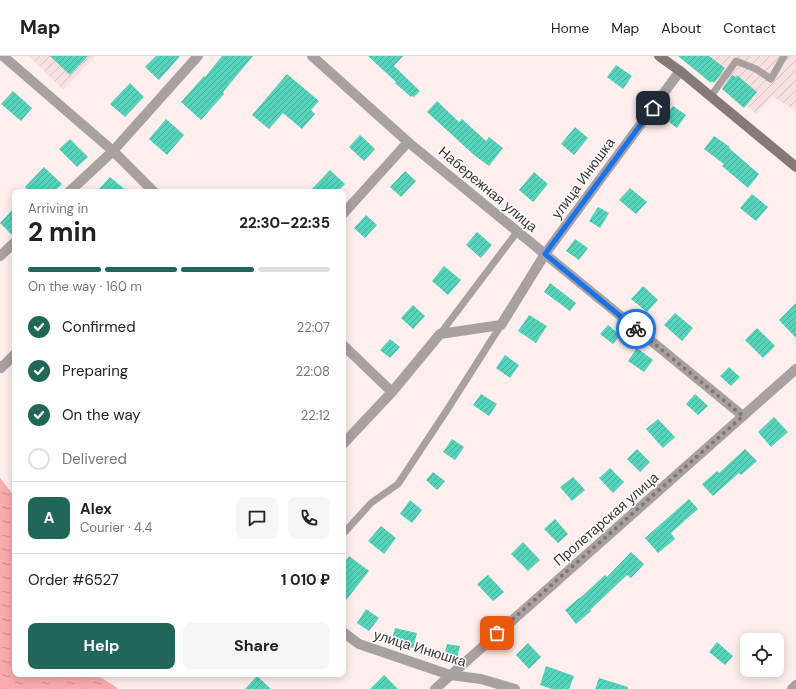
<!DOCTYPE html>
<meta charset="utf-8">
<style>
body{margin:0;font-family:"DM Sans",sans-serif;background:#f6f6f6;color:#222;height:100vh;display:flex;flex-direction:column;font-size:15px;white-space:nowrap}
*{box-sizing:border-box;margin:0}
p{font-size:13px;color:#767676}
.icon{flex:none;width:22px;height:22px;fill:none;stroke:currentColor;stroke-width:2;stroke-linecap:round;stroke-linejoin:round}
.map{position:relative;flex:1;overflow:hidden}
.drawer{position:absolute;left:12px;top:133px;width:334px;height:488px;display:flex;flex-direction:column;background:#fff;border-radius:8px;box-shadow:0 2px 10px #0003}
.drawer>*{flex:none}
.tools{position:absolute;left:740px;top:577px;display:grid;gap:8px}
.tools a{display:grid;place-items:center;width:44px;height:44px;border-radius:8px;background:#fff;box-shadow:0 2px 10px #0003;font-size:20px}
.pin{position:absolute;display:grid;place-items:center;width:34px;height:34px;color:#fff;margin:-17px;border-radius:8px;box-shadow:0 2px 6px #0006}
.courier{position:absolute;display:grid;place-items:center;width:40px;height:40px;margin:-20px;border:3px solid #1a73e8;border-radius:50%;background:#fff;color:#222;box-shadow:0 1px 5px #0007}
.head em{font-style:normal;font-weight:700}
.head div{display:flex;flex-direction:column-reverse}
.head{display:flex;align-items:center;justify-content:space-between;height:68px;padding:0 16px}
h1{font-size:26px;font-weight:700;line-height:30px}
.bar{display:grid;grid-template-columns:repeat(4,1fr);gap:6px 4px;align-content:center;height:48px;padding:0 16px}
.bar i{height:5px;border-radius:3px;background:#e0e0e0}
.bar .active{background:#206659}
.bar p{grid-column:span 4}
.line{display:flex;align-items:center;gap:10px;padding:0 16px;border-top:1px solid #e0e0e0}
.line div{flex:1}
.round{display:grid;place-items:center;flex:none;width:42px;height:42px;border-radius:8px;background:#f6f6f6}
ol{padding:0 16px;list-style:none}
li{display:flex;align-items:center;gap:12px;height:44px}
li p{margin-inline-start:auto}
li .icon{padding:4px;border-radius:50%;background:#206659;color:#fff;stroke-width:4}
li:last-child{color:#767676}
li i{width:22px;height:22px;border:2px solid #e0e0e0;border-radius:50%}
.action{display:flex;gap:8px;margin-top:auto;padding:8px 16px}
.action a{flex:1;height:46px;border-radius:8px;background:#206659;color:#fff;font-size:16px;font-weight:700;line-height:46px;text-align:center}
.action a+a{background:#f6f6f6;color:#222}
header{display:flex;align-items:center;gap:24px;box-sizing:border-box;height:56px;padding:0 20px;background:#fff;border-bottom:1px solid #e0e0e0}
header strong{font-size:19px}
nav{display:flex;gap:22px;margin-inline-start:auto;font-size:14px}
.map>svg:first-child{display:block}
</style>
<header>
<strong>Map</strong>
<nav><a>Home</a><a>Map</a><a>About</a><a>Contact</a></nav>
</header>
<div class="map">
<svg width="796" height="633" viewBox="0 0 796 633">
<defs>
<pattern id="industrial-furrows" width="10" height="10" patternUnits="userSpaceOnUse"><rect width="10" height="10" fill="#f9e0df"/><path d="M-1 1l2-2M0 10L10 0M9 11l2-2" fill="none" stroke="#d6c1c0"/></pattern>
<pattern id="water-ripples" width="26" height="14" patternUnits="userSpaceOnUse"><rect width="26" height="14" fill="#faacac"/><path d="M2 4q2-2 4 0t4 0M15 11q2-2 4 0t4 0" fill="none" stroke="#cc8d8d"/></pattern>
<pattern id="building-hatch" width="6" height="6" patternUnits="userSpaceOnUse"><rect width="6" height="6" fill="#56d3bb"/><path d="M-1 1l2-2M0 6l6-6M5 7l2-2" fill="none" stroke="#48ac99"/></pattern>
</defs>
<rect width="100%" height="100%" fill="#fee"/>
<g fill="url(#industrial-furrows)">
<polygon points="29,0 95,0 63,34"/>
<polygon points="680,0 796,0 796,55 772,40 757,58"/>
</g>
<polygon fill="url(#water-ripples)" points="0,422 15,441 15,618 95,618 116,631 118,633 0,633"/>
<g fill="url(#building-hatch)">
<polygon points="50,0 88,0 70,19"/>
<polygon points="156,0 180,0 159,24 145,11"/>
<polygon points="222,0 253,0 223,36 224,38 201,64 181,46 204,20 205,21"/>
<polygon points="368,0 403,0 394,10 420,35 414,41 412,40 411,41 395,27 396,26"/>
<polygon points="678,0 709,0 725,12 714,27 712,25 711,27"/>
<polygon points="616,9 632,20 623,33 607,21"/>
<polygon points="287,18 319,45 311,54 315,58 302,73 283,57 269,73 252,59"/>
<polygon points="732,19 736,21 737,19 757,36 744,52 722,33"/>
<polygon points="130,27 144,41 125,61 110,48"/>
<polygon points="13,35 32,52 21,65 1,48"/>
<polygon points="437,45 459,66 462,63 486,85 489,81 503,92 489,110 474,99 427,56"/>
<polygon points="673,50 686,59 677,72 664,62"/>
<polygon points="166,63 184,79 167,99 149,83"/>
<polygon points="575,71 588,82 574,99 561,88"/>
<polygon points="360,79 375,93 364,105 349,91"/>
<polygon points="714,80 730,91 729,92 759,118 748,132 722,110 724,108 704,93"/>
<polygon points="70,83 88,101 77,111 59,93"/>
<polygon points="44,111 62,128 54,136 30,136 25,131"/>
<polygon points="330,114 345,128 337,136 309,136"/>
<polygon points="405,115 416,125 401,141 390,131"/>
<polygon points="534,116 548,128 533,146 519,134"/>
<polygon points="110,121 128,136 96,136"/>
<polygon points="630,132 647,146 636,158 619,144"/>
<polygon points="752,138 768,151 756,165 740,152"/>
<polygon points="15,151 15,180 13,180 0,167"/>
<polygon points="598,151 609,157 600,172 589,165"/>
<polygon points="366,159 377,169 365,182 354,172"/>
<polygon points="477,176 492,189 481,202 466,189"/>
<polygon points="575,183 588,192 579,204 566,195"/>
<polygon points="444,210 461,224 448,239 432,225"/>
<polygon points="550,227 576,247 570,255 544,236"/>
<polygon points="643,230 658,244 647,256 631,243"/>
<polygon points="796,247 796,282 779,264"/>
<polygon points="413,249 425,260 413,273 401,262"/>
<polygon points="675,257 693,272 682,285 664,269"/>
<polygon points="529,259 547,270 536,287 518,275"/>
<polygon points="608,269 620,279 613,288 600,278"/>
<polygon points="757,272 775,290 763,302 745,284"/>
<polygon points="390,283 400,291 390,302 380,294"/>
<polygon points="637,292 653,304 644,316 628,305"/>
<polygon points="505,299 519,309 510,322 496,312"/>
<polygon points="729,311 740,321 731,330 720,320"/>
<polygon points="481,338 497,348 489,360 473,349"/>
<polygon points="695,338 708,350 698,359 686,348"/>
<polygon points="774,361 788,376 771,391 758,376"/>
<polygon points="658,363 675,381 663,392 646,373"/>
<polygon points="452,383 464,391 455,404 443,396"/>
<polygon points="637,393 650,406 640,416 627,403"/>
<polygon points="745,393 757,405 741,419 739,417 713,440 702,428 717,415 719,417"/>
<polygon points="610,412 624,426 613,437 599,422"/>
<polygon points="433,416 445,425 437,434 426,424"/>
<polygon points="573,421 585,434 572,445 560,431"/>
<polygon points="689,443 698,453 671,477 675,483 658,497 645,482"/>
<polygon points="410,444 422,454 412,467 400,458"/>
<polygon points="555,463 568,478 558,487 544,473"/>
<polygon points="381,470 396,482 384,498 368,485"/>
<polygon points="523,486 540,504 528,515 511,498"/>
<polygon points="631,496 644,508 631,522 627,519 590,554 591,555 576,568 565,554 579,542 580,542 605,519 607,521"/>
<polygon points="349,500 369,515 343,548 343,508"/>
<polygon points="488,519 504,536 493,545 477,528"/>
<polygon points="366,553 379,562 369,575 357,567"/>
<polygon points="395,572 417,577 413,592 391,587"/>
<polygon points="717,586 733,600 725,609 709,596"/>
<polygon points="528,587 541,601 529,613 516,599"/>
<polygon points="447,588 460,590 457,602 444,600"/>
<polygon points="546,610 574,620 569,633 552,633 540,629"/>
<polygon points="384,619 398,633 370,633"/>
<polygon points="257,620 271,633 245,633"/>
<polygon points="599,622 628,631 628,633 595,633"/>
</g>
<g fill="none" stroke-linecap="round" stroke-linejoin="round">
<g stroke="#a8a1a1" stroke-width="7">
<polyline points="711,40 736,5 756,13 771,23 784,0"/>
<polyline points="440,278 517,176"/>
<polyline points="343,478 371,447 398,428 447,354 501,269"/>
</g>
<g stroke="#a8a1a1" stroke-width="10">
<polyline points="3,0 113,95 154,136"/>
<polyline points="312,0 408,86 743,360"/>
<polyline points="69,136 113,95 198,0"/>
<polyline points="343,158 408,86"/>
<polyline points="0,200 15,186"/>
<polyline points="343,289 392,336"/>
<polyline points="0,310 1,312 15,298"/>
<polyline points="343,388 392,336 440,278 501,269 545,198 680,15"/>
<polyline points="343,576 359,588 450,619 481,623 515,633"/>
<polyline points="435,633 796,313"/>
<polyline points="792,633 796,629"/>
</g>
<polyline stroke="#847a7a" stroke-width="10" points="659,0 680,15 796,111"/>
</g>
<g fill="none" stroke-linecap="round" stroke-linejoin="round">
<polyline stroke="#807676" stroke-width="4" stroke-dasharray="0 7.2" points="497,577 743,360 636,273"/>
<polyline stroke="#1a73e8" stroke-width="5" points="636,273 545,198 653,52"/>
</g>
<g text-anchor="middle" stroke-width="3" stroke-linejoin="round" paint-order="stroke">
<g font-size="14" fill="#3b3535" stroke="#fff">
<text transform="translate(583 122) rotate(-54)" y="5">улица Инюшка</text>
<text transform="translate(488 133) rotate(40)" y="5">Набережная улица</text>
<text transform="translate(606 463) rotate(-41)" y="5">Пролетарская улица</text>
<text transform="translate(420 592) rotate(17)" y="5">улица Инюшка</text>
</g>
</g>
</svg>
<div class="tools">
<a><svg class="icon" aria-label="locate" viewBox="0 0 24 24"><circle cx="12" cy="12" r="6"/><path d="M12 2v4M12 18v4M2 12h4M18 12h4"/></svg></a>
</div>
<div class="pin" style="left:497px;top:577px;background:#ea580c"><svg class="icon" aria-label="bag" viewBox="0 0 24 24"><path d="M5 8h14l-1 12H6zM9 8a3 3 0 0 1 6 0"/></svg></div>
<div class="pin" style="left:653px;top:52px;background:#1f2937"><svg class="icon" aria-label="home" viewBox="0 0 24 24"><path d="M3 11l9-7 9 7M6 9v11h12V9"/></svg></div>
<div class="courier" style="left:636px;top:273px"><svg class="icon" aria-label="bike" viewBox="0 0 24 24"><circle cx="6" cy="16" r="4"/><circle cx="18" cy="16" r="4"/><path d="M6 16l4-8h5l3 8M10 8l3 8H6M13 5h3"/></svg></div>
<section class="drawer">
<div class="head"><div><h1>2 min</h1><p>Arriving in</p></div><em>22:30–22:35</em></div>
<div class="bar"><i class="active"></i><i class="active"></i><i class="active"></i><i></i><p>On the way · 160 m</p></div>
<ol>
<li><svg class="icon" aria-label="check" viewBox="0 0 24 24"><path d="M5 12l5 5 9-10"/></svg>Confirmed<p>22:07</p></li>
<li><svg class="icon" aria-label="check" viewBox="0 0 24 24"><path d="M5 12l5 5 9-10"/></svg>Preparing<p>22:08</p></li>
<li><svg class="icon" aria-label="check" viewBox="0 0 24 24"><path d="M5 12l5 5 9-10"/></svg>On the way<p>22:12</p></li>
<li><i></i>Delivered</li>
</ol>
<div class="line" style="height:72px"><b class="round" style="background:#206659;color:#fff">A</b><div><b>Alex</b><p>Courier · 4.4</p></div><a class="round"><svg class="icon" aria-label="chat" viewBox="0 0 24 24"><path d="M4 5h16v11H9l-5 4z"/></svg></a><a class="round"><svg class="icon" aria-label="phone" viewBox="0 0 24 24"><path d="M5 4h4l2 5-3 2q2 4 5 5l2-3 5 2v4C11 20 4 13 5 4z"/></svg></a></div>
<div class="line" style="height:52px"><div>Order #6527</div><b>1 010 ₽</b></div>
<div class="action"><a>Help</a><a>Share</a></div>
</section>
</div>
